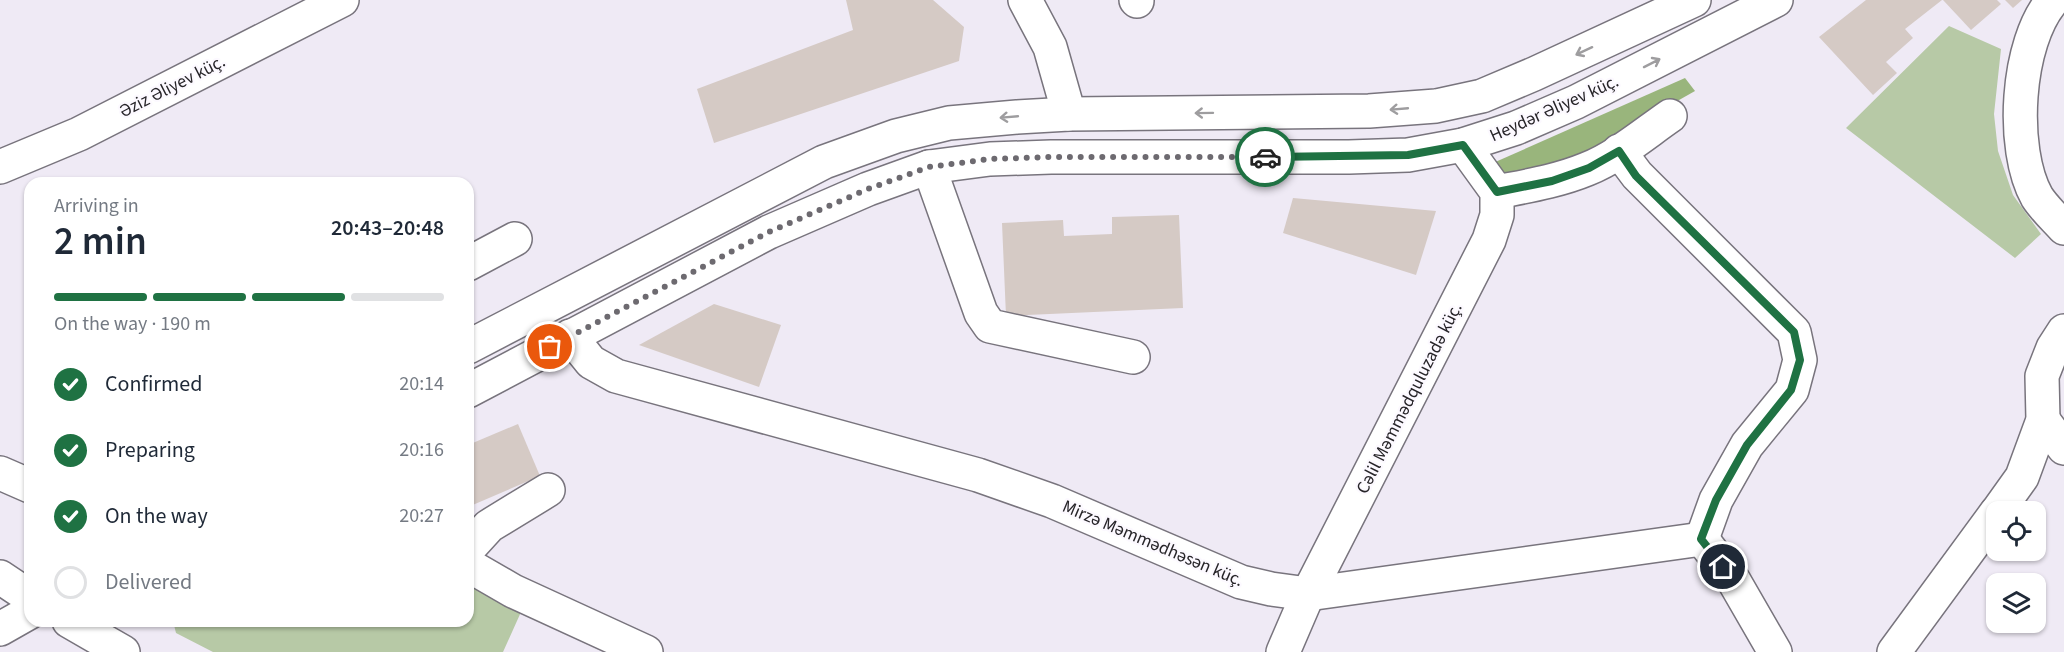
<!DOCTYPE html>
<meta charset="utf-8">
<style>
body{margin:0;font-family:"Source Sans 3",sans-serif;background:#f6f6f7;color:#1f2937;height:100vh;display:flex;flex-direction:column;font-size:22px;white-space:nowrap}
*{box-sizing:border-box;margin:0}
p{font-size:20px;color:#747a83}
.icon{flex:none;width:33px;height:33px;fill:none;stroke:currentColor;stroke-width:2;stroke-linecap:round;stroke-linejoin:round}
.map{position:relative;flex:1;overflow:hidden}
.drawer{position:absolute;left:24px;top:177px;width:450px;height:450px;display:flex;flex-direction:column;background:#fff;border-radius:18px;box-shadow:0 2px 4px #0004}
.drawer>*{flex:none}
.buttons{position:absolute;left:1986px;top:501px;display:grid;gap:12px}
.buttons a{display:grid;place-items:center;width:60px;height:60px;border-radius:12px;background:#fff;box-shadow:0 2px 4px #0004;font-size:30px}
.pin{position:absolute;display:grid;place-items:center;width:51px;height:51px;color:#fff;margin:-26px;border:3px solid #fff;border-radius:50%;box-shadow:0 2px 6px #0007}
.courier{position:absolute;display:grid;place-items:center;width:60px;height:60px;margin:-30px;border:4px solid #1f7243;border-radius:50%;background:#fff;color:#222;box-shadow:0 2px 8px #0007}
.headline em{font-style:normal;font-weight:600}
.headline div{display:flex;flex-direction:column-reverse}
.headline{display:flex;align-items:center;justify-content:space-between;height:102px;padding:0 30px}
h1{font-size:39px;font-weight:600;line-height:45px}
.bar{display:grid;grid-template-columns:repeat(4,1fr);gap:9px 6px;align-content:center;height:72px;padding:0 30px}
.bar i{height:8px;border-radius:4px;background:#e0e1e3}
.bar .active{background:#1f7243}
.bar p{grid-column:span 4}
ol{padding:0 30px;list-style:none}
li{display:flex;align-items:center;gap:18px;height:66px}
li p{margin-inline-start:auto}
li .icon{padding:6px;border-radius:50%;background:#1f7243;color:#fff;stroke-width:4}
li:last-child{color:#747a83}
li i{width:33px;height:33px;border:3px solid #e0e1e3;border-radius:50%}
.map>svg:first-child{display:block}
</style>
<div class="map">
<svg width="2064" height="652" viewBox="0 0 2064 652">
<rect width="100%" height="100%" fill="#efeaf5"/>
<g fill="#b7c9a6">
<polygon points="1949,26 2001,49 1994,114 1998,151 2013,195 2041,234 2015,258 1846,128"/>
<polygon points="468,582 521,612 503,652 213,652 176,633 173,621 468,621"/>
</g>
<polygon fill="#99b57c" points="1685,78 1695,91 1573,160 1505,181 1493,163"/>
<g fill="#d5cac5">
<polygon points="846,0 933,0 964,27 959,61 714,143 697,89 853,30"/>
<polygon points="1866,0 1942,0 1905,29 1913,38 1886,62 1897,73 1873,95 1819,37"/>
<polygon points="1943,0 1997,0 2001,4 1971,30"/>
<polygon points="2005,0 2022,0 2013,8"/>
<polygon points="1293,198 1436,211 1416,275 1283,233"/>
<polygon points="1179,215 1183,308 1006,316 1002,223 1063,220 1064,236 1112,234 1112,217"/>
<polygon points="714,304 781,325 759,387 639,345"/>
<polygon points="518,424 540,476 468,507 468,445"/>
</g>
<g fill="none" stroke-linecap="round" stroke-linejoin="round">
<defs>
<g id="minor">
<polyline points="1025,0 1050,47 1069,114"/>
<polyline points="1136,0 1137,1"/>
<path d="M2053 0C2016 42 2010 149 2037 197 2044 208 2055 218 2064 228"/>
<polyline points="1619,151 1637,175 1794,332 1800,360 1792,390 1747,445 1716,500 1702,539"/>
<polyline points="0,167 79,134 342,0"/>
<polyline points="929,167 981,313 990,326 1133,357"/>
<path d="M1497 192C1527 186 1558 181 1587 169 1617 157 1644 134 1670 116"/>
<polyline points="468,264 515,239"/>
<polyline points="570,336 591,362 616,376 978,475 1052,501 1241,582 1271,589 1308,594 1702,539 1734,581 1775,652"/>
<polyline points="468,347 824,162 896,136 949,123 1017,117 1069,114 1369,111 1436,106 1482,96 1534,74 1694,0"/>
<polyline points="468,391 769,232 868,189 929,167 990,159 1051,157 1349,157 1408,155 1463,145 1516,128 1576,102 1776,0"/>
<polyline points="2043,420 2064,448"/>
<polyline points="0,473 30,486"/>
<polyline points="1997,512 2022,477 2043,420 2042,376 2053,348 2064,331"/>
<polyline points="468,549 489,526 548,490"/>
<polyline points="468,565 513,591 646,652"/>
<polyline points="1283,652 1308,594 1489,240 1497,215 1497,192 1463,145"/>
<polyline points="1894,652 1996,513"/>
</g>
<g id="major">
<polyline points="0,577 30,597"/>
<polyline points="69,621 123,652"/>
<polyline points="0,629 30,612"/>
</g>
</defs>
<use href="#minor" stroke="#78747d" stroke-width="36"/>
<use href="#major" stroke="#78747d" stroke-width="36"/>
<use href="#minor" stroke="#fff" stroke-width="33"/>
<use href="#major" stroke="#fff" stroke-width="33"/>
</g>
<defs><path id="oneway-shaft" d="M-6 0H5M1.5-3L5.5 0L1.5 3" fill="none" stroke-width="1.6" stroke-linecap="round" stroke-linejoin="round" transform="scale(1.5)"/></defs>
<g stroke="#9e9d9f">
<use href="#oneway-shaft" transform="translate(1584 51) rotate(155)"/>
<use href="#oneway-shaft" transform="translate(1652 63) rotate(-27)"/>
<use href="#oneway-shaft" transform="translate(1399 109) rotate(175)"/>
<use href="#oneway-shaft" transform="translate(1204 113) rotate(179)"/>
<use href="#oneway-shaft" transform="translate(1009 117) rotate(175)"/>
</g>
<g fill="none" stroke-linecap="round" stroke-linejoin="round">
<polyline stroke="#6d6a70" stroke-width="6" stroke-dasharray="0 10.8" points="550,347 769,232 868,189 929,167 990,159 1051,157 1265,157"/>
<polyline stroke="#1f7243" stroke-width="8" points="1265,157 1408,155 1463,145 1497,192 1552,181 1589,168 1619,151 1636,176 1794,332 1800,360 1791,390 1747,445 1716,500 1701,539 1723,567"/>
</g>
<g text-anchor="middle" stroke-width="4.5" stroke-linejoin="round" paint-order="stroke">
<g font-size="18" fill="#272529" stroke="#fcf9ff">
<text transform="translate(172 86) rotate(-27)" y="6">Əziz Əliyev küç.</text>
<text transform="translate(1554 108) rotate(-24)" y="6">Heydər Əliyev küç.</text>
<text transform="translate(1409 398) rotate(-63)" y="6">Cəlil Məmmədquluzadə küç.</text>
<text transform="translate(1153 543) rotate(23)" y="6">Mirzə Məmmədhəsən küç.</text>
</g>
</g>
</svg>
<div class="buttons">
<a><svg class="icon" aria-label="locate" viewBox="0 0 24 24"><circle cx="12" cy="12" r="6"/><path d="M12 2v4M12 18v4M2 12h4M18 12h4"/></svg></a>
<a><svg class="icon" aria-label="layers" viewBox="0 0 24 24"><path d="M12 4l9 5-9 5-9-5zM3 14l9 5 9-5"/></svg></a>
</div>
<div class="pin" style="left:550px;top:347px;background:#ea580c"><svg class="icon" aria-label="bag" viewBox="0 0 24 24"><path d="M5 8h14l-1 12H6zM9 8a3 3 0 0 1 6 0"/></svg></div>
<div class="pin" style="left:1723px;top:567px;background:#1f2937"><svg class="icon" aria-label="home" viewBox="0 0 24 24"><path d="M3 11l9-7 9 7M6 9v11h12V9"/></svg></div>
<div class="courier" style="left:1265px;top:157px"><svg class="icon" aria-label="car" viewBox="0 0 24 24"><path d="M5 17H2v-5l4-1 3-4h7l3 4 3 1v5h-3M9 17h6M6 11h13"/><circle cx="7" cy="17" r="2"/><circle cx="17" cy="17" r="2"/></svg></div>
<section class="drawer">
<div class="headline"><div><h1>2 min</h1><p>Arriving in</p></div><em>20:43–20:48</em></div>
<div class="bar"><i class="active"></i><i class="active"></i><i class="active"></i><i></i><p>On the way · 190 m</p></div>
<ol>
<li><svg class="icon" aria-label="check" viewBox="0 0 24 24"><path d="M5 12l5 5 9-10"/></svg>Confirmed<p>20:14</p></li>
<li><svg class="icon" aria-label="check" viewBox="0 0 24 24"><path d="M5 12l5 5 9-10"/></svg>Preparing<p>20:16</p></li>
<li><svg class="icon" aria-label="check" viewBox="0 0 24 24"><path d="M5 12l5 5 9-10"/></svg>On the way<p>20:27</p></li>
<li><i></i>Delivered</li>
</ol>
</section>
</div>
